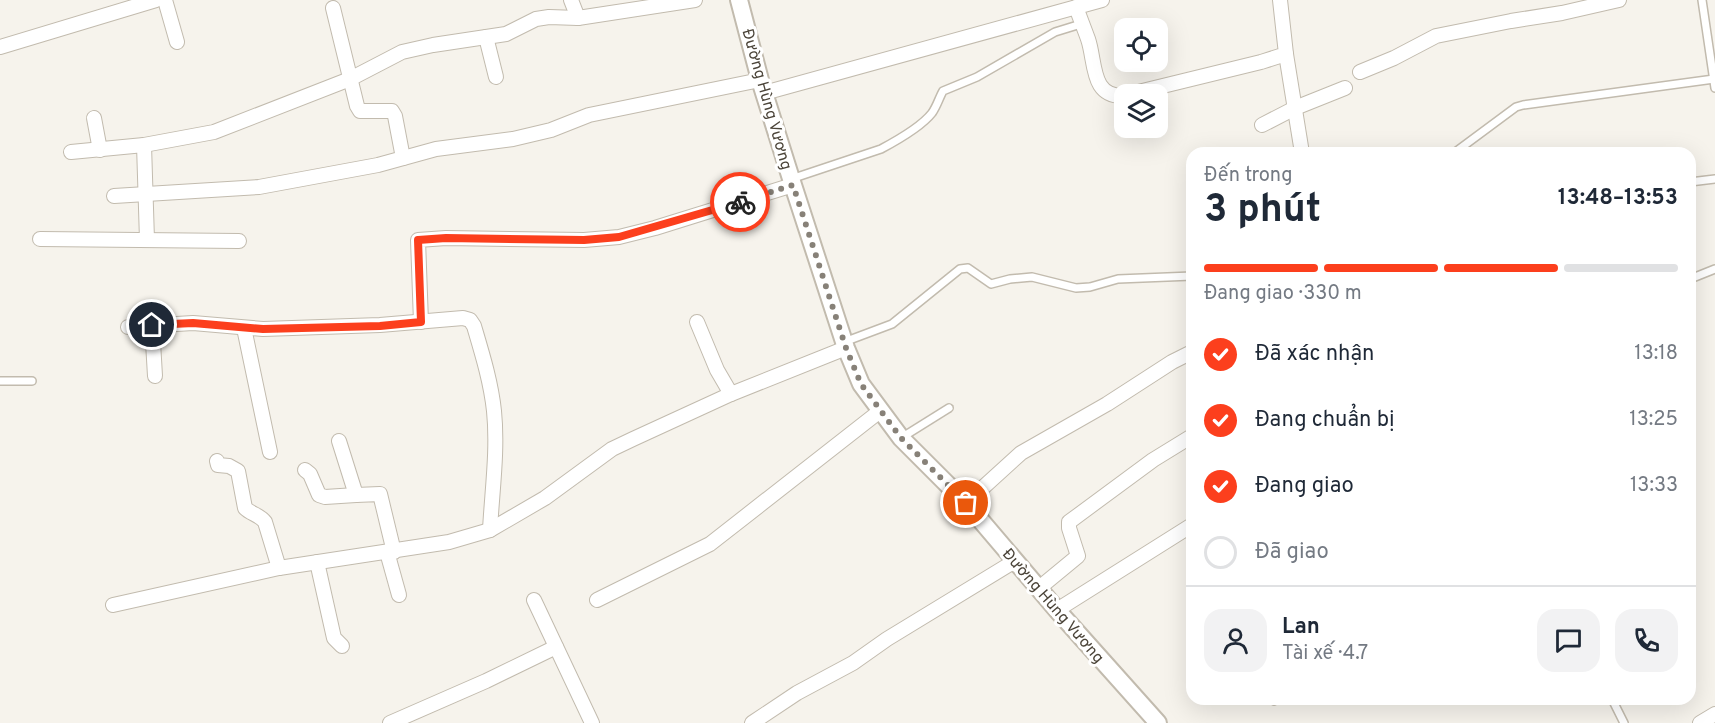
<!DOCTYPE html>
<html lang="vi">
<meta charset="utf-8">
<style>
body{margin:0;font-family:Overpass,sans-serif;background:#f2f2f3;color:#1f2937;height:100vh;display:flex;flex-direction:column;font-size:22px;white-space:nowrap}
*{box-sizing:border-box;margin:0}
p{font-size:20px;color:#747a83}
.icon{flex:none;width:33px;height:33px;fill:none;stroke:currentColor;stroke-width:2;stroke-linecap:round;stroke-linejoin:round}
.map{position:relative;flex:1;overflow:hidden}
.panel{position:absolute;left:1186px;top:147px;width:510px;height:558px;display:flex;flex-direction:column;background:#fff;border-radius:18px;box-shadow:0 6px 24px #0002}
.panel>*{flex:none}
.controls{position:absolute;left:1114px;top:18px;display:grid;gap:12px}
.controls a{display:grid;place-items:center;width:54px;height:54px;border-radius:12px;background:#fff;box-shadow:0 6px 24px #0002;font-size:30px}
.pin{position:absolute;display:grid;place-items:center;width:51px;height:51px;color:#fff;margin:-26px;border:3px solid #fff;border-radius:50%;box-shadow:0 2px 6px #0007}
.courier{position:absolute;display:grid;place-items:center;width:60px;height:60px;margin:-30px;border:4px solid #fc3f1d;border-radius:50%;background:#fff;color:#222;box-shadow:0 2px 8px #0007}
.headline em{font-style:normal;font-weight:700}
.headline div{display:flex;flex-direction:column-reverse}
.headline{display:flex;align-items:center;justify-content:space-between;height:102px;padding:0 18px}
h1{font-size:39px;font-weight:700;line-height:45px}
.bar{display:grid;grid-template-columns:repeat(4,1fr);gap:9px 6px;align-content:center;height:72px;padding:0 18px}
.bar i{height:8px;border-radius:4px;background:#e0e1e3}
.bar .selected{background:#fc3f1d}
.bar p{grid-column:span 4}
.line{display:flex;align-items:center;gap:15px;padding:0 18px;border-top:2px solid #e0e1e3}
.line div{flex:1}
.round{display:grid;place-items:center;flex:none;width:63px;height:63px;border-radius:18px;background:#f2f2f3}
ol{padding:0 18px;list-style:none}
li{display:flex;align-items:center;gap:18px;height:66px}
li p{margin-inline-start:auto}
li .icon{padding:6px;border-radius:50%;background:#fc3f1d;color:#fff;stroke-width:4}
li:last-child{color:#747a83}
li i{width:33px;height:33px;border:3px solid #e0e1e3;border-radius:50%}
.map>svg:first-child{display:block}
</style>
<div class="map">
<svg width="1715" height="723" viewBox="0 0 1715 723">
<rect width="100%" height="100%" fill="#f6f3ec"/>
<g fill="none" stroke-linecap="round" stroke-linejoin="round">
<defs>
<g id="service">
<polyline points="1702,0 1715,88"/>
<polyline points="1454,153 1516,107 1523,105 1714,79"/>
<path d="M791 179 881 149C896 141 921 127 932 113 937 106 939 98 943 91L977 77 1055 32 1081 24"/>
<polyline points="1690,182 1715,179"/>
<polyline points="1690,279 1715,269"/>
<polyline points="844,342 892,324 960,269 968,268 991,284 1010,279 1032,277 1076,288 1090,287 1118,279 1192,276"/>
<polyline points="0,381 32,381"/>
<polyline points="901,438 949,408"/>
<polyline points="1612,699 1624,723"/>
<polyline points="1274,701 1276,699"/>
</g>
<g id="minor">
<polyline points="165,0 177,42"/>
<polyline points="571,0 578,18"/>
<path d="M1076 7C1080 18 1084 28 1088 39 1096 62 1090 98 1125 96"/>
<polyline points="333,8 357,106 360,111 392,111 395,116 403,158"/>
<polyline points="486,37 496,77"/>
<polyline points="0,47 156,0"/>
<polyline points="1286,54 1302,153"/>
<polyline points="1360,72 1394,58 1436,36 1511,21 1562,13 1619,0"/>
<polyline points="764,93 1102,0"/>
<polyline points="1130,94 1261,62 1286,54 1280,0"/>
<polyline points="94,118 100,150"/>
<polyline points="1262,125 1295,108 1345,88"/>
<polyline points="144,145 147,240"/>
<polyline points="71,152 144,145 214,132 350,79 402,52 433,45 506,34 536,19 549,17 578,18 695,0"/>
<polyline points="114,196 259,187 378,165 436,149 513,139 551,130 589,115 760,80"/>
<polyline points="40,239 239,241"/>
<polyline points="421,322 418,240 446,238 584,240 619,237 655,228 793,185"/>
<polyline points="697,322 717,370 731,394"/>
<polyline points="152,325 155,376"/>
<path d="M128 327 193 323 263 329 380 325 463 318 470 320 474 326C482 353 491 382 494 411 498 450 492 491 490 530"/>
<polyline points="244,328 270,452"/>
<polyline points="339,441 356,495 380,494 394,552"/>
<path d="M217 461 218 465 229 466 238 471 245 508C251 514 260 515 265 522L279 568"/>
<polyline points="305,470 310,474 319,495 325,497 356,495"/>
<polyline points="966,503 1021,453 1107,404 1172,362 1192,352"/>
<polyline points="387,552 399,595"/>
<polyline points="317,562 334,638 342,646"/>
<polyline points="1038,589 1078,556 1069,528 1069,522 1153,460 1192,436"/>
<polyline points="534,600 592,723"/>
<polyline points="597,600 710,544 880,411"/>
<polyline points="113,605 279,568 449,542 490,530 545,498 612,449 633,439 731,394 846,348"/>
<polyline points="1057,610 1192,525"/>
<polyline points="390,723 486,681 556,647"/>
<polyline points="752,723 797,693 853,663 887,639 1015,561"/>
<polyline points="1700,723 1715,714"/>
</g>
<polyline id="tertiary" points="739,0 760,80 793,185 846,348 861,384 901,438 966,503 1057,610 1158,723"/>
</defs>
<use href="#service" stroke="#c2bbae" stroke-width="10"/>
<use href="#minor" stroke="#c2bbae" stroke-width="16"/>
<use href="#tertiary" stroke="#c2bbae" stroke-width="20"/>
<use href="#service" stroke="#fff" stroke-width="7"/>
<use href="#minor" stroke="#fff" stroke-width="14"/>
<use href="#tertiary" stroke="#fff" stroke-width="16"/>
</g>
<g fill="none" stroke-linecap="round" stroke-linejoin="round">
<polyline stroke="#878178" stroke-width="6" stroke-dasharray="0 10.8" points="740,202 793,185 846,348 861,384 901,438 966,503"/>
<polyline stroke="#fc3f1d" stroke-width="8" points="152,325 193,323 263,329 380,326 421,322 418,240 446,238 584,240 619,237 740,202"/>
</g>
<g text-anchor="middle" stroke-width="6" stroke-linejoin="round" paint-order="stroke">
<g font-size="16" fill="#4b4439" stroke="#fff">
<text transform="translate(768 99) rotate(74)" y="6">Đường Hùng Vương</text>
<text transform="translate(1054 605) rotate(49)" y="6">Đường Hùng Vương</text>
</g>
</g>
</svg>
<div class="controls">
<a><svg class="icon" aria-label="locate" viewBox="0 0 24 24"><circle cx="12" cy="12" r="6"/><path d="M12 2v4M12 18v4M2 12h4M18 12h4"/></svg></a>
<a><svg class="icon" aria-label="layers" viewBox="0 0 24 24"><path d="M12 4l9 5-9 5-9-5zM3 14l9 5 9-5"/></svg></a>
</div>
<div class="pin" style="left:966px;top:503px;background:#ea580c"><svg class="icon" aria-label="bag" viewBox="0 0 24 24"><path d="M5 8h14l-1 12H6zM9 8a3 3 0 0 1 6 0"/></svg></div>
<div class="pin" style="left:152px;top:325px;background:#1f2937"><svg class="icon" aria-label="home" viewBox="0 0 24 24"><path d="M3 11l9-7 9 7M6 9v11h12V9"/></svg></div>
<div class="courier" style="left:740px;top:202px"><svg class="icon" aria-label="bike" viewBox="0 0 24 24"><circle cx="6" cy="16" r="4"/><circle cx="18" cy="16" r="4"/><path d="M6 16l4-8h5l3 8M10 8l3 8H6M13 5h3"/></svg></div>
<section class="panel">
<div class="headline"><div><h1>3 phút</h1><p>Đến trong</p></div><em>13:48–13:53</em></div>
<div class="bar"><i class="selected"></i><i class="selected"></i><i class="selected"></i><i></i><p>Đang giao · 330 m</p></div>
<ol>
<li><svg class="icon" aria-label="check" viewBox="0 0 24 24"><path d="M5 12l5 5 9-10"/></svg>Đã xác nhận<p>13:18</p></li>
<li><svg class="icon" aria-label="check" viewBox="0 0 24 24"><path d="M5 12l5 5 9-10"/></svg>Đang chuẩn bị<p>13:25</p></li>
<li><svg class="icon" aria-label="check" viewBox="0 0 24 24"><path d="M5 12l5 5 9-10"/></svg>Đang giao<p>13:33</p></li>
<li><i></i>Đã giao</li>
</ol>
<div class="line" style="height:108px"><a class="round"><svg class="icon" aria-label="person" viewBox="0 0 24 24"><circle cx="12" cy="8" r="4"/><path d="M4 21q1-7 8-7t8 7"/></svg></a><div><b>Lan</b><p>Tài xế · 4.7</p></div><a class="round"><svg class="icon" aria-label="chat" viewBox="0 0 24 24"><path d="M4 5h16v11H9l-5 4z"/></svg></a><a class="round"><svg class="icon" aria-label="phone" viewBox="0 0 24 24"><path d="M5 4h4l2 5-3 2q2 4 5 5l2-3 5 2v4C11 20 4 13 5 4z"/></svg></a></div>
</section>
</div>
